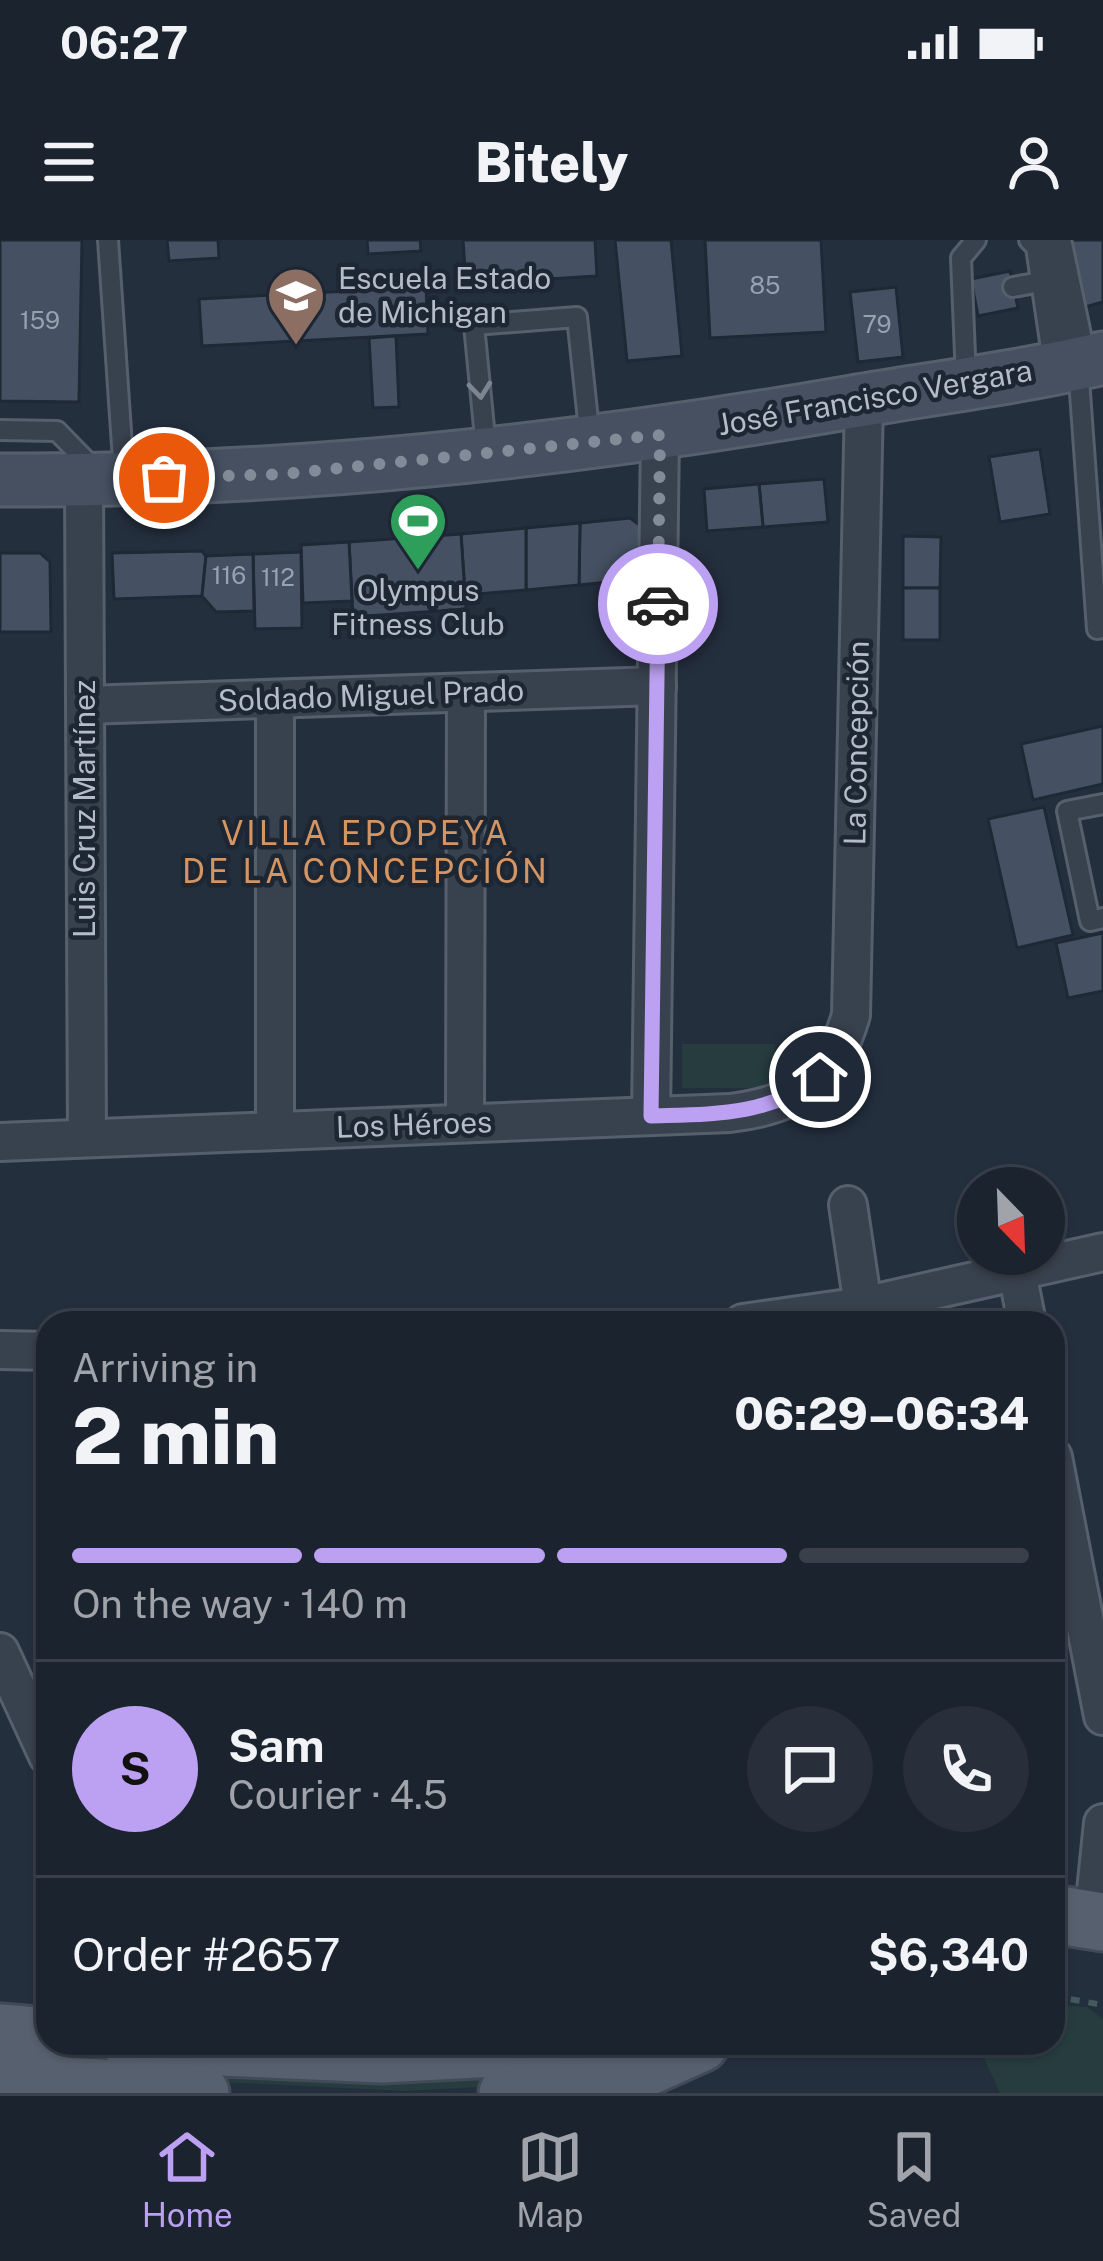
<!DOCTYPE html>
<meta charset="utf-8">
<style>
body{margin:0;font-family:"Public Sans",sans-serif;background:#282f3a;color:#f1f3f6;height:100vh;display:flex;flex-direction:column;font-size:45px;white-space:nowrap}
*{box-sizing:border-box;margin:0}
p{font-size:39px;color:#a0a4aa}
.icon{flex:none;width:66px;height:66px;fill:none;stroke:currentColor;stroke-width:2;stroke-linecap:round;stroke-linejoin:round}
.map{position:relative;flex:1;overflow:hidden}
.drawer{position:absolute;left:36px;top:1071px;width:1029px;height:744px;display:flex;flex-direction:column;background:#1b232e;border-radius:36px;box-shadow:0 3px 9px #0004,0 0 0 3px #39404a}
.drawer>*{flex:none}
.needle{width:78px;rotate:157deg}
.tools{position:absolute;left:957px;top:927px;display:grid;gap:24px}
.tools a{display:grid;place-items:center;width:108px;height:108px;border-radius:50%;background:#1b232e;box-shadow:0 3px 9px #0004,0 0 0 3px #39404a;font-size:60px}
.pin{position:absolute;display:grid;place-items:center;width:102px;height:102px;color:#fff;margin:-51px;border:6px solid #fff;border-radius:50%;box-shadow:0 3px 12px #0007}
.courier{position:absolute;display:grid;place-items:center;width:120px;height:120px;margin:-60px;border:9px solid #bca0f2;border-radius:50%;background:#fff;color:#222;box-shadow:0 3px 15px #0007}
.headline em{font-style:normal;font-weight:800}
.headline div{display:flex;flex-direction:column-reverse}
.headline{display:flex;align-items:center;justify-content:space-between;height:204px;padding:0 36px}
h1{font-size:78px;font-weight:800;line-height:90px}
.bar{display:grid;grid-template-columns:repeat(4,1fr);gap:18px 12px;align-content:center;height:144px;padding:0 36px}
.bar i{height:15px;border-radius:9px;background:#39404a}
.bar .selected{background:#bca0f2}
.bar p{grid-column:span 4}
.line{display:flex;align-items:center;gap:30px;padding:0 36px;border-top:3px solid #39404a}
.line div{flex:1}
.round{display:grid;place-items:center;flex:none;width:126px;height:126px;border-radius:63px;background:#282f3a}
.status{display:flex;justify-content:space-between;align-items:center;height:84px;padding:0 60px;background:#1b232e;direction:ltr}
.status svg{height:33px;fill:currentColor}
header{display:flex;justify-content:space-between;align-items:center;height:156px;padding:0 36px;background:#1b232e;font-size:54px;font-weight:800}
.tabs{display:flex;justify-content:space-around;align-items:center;height:168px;border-top:3px solid #39404a;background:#1b232e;font-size:33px;color:#a0a4aa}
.tabs a{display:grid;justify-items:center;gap:6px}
.tabs .selected{color:#bca0f2}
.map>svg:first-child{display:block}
</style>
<div class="status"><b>06:27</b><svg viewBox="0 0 49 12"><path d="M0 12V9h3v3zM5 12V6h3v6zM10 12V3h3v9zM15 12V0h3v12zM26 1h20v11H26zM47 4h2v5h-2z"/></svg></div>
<header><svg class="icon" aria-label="menu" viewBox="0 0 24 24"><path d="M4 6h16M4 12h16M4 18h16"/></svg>Bitely<svg class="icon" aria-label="person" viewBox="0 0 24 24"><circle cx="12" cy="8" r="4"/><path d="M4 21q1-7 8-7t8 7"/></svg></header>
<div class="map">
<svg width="1103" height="1853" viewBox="0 0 1103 1853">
<rect width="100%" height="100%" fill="#242f3e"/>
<g fill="#263c3f">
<polygon points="682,804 775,804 775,842 771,848 682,848"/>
<polygon points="1053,1765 1087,1767 1103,1779 1103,1853 1000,1853 977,1803 1053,1803"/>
<polygon points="28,1803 587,1841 406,1851 15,1832"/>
</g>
<g fill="#455162" stroke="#1f2835" stroke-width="3">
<polygon points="0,0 82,0 79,162 0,161"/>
<polygon points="167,0 218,0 219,18 169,21"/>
<polygon points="367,0 420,0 421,11 368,14"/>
<polygon points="463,0 595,0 597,36 466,44"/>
<polygon points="615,0 671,0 682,116 627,121"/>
<polygon points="705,0 821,0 826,92 710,98"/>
<polygon points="1067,0 1103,0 1103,62 1085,67"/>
<polygon points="1010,31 1018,68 978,76 971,39"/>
<polygon points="426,47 428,94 202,106 199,59"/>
<polygon points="896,47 903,117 858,122 850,52"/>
<polygon points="396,96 399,167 373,168 369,98"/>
<polygon points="1040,209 1050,274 1000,282 989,217"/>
<polygon points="824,239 828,282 763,287 759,244"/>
<polygon points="759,244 763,287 707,291 704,249"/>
<polygon points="630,278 645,289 646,338 579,345 580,283"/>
<polygon points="580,283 579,345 526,350 526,288"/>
<polygon points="526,288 526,350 465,355 461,294"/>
<polygon points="461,294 466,369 353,377 349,302"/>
<polygon points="903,296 941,297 940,348 903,348"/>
<polygon points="349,302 352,361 303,363 301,305"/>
<polygon points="202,311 206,316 202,356 114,359 112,313"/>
<polygon points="301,312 302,388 255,389 253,314"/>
<polygon points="0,313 40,313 50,322 51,392 0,392"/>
<polygon points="253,314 254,371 216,372 202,356 206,316"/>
<rect x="903" y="348" width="37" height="52"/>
<polygon points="1103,486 1103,544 1033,560 1021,504"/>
<polygon points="1044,567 1073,695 1017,708 988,579"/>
<polygon points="1103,693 1103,751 1068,758 1056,703"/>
</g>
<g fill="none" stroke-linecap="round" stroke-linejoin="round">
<defs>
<g id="service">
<polyline points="108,0 124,235"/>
<polyline points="1029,0 1036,7 1053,122"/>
<polyline points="1013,47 1041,42"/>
<polyline points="1078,125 1097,389 1103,388"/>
<polyline points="966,139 961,18 976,0"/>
<polyline points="0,190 57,191 93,228"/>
<polyline points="486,208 474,85 577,77 590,199"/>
<polyline points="1103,564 1067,571 1090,681 1103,678"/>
</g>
<g id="minor">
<polyline points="1052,0 1078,124"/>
<polyline points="84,240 87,898"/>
<polyline points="275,459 275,891"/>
<polyline points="85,465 657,446"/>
<polyline points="651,876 660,195"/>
<polyline points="465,883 466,453"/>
<path d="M0 902 730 873C797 865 832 841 851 775L864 160"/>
<polyline points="848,965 863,1066"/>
<polyline points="1017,1032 1027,1083"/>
<polyline points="743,1083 863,1066 1103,1012"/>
<polyline points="0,1110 48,1111"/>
<polyline points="1053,1217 1103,1476"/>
<polyline points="0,1412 48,1516"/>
<polyline points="1093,1680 1103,1583"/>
</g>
<path id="secondary" d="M0 240C287 242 570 211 852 162 935 148 1021 137 1103 118"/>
<g id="primary">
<polyline points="1053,1674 1103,1682"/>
<polyline points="0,1793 48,1797"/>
<polyline points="131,1803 382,1814 590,1803"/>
<polyline points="0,1843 200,1853"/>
<polyline points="508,1853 608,1844 700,1803"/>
</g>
</defs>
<use href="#service" stroke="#565f6c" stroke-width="24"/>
<use href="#minor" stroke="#565f6c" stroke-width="42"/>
<use href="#secondary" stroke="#565f6c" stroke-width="57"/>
<use href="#primary" stroke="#414a57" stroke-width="63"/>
<polyline stroke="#44595c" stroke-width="6" stroke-dasharray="9 9" stroke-linecap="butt" points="1053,1756 1103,1765"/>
<use href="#service" stroke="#38414e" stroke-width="18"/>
<use href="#minor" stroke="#38414e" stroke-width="36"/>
<use href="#secondary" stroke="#465061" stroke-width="51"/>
<use href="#primary" stroke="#56606e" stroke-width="57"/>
</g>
<defs><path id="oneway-chevron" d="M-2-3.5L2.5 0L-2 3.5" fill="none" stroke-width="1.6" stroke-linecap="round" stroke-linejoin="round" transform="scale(3)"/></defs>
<use stroke="#7c8592" href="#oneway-chevron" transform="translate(480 150) rotate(84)"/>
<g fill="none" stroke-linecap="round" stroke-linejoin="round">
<polyline stroke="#828b98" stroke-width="12" stroke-dasharray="0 21.6" points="164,238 284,234 660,195 658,364"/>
<path stroke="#bca0f2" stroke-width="15" d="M658 364 651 876C713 874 768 876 820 837"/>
</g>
<defs>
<symbol id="school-pin" viewBox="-11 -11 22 30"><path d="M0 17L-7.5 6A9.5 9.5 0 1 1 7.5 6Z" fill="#8d6e63" stroke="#1d2633"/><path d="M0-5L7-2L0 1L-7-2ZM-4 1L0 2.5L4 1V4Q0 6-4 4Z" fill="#fff"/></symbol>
<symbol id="stadium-pin" viewBox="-11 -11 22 30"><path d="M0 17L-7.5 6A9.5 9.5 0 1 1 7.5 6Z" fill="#2e9e5b" stroke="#1d2633"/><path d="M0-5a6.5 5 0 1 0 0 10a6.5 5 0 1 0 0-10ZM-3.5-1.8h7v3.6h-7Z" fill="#fff"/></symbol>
</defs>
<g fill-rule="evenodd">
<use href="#school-pin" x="263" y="23" width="66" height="90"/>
<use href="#stadium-pin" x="385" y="248" width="66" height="90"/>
</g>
<g text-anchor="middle" stroke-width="9" stroke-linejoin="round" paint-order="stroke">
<g font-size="24" fill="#98a1af">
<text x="765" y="54">85</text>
<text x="40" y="89">159</text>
<text x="877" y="93">79</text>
<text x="229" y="344">116</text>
<text x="278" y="346">112</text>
</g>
<g font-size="30" fill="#b4bcc9" stroke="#1d2633" text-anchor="start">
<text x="338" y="49">Escuela Estado<tspan x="338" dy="34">de Michigan</tspan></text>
<text x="418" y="361" text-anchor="middle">Olympus<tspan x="418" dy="34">Fitness Club</tspan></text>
</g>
<g font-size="30" fill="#b4bcc9" stroke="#1d2633">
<text transform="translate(875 158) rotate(-10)" y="10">José Francisco Vergara</text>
<text transform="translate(371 456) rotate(-2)" y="10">Soldado Miguel Prado</text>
<text transform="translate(857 503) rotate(-89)" y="10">La Concepción</text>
<text transform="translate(85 569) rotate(-90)" y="10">Luis Cruz Martínez</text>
<text transform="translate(414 885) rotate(-2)" y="10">Los Héroes</text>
</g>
<g font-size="33" letter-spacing="3" fill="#d59563" stroke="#1d2633">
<text x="366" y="605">VILLA EPOPEYA<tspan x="366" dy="38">DE LA CONCEPCIÓN</tspan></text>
</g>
</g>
</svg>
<div class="tools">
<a><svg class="needle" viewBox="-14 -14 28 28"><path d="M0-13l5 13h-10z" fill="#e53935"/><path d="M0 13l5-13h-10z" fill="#a0a4aa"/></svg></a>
</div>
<div class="pin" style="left:164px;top:238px;background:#ea580c"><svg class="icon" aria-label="bag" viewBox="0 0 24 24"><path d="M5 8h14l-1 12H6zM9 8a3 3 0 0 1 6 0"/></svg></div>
<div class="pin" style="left:820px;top:837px;background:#1f2937"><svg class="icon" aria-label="home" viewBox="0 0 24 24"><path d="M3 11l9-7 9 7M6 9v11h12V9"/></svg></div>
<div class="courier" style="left:658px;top:364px"><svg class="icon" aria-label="car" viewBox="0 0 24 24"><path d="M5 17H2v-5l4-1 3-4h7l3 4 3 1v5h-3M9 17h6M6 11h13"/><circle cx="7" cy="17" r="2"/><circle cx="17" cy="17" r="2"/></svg></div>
<section class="drawer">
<div class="headline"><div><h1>2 min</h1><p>Arriving in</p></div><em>06:29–06:34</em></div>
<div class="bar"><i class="selected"></i><i class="selected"></i><i class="selected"></i><i></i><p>On the way · 140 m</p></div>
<div class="line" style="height:216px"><b class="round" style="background:#bca0f2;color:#111">S</b><div><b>Sam</b><p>Courier · 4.5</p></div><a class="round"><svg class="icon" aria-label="chat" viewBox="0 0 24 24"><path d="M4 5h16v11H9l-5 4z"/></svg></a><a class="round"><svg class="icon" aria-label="phone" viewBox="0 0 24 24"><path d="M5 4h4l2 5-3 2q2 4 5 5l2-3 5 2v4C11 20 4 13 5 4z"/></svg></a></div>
<div class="line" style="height:156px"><div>Order #2657</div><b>$6,340</b></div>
</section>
</div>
<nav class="tabs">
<a class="selected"><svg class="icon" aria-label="home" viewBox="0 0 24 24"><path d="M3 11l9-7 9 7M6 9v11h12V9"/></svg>Home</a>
<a><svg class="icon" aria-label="map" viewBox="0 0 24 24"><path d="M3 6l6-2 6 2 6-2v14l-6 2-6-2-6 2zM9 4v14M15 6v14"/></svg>Map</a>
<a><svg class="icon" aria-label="saved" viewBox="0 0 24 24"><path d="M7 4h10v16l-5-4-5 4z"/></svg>Saved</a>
</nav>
